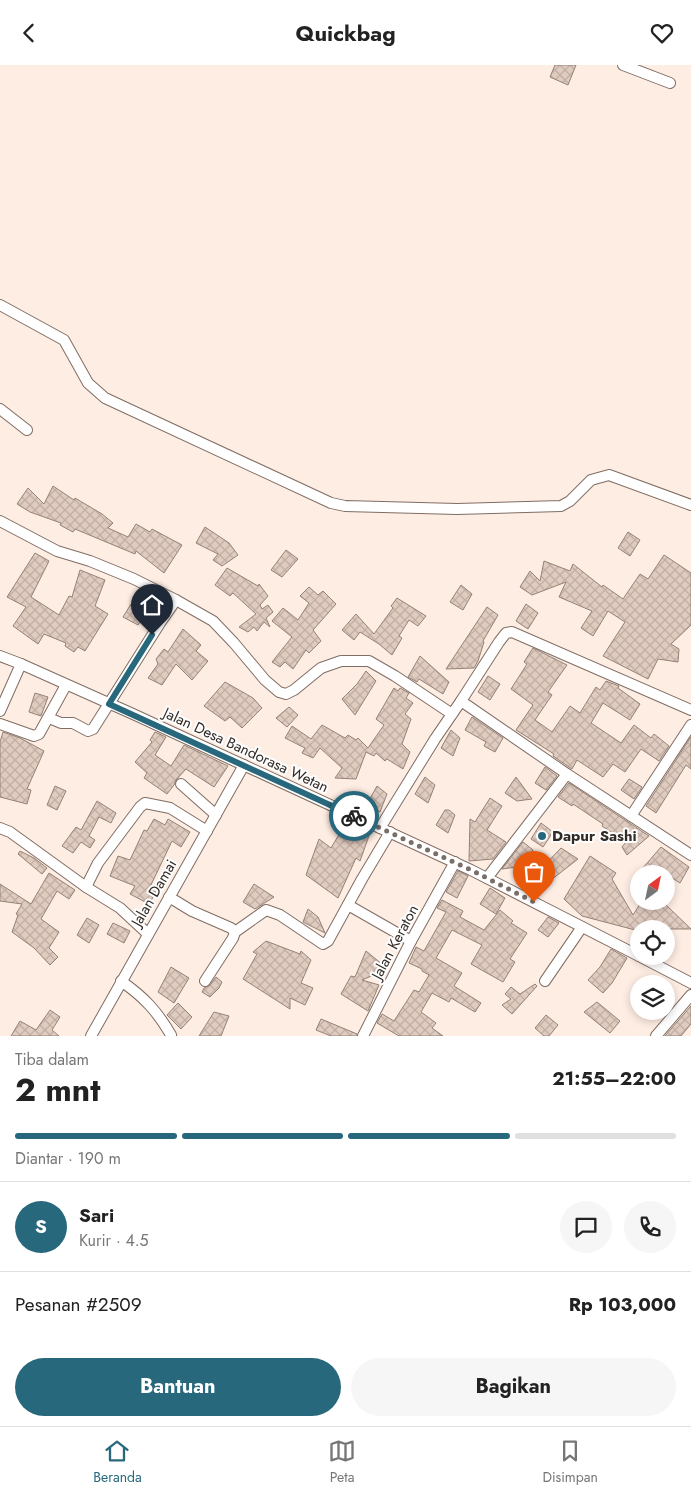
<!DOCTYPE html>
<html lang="id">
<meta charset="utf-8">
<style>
body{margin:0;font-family:Jost,sans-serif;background:#f6f6f6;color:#222;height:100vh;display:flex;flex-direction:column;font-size:19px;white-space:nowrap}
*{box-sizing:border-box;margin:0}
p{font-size:16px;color:#767676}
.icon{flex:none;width:28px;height:28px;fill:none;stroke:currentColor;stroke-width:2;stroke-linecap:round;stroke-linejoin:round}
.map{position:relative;height:971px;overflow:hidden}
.sheet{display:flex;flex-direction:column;background:#fff;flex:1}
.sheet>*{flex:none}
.needle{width:32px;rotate:33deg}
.tools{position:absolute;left:630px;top:800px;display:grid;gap:10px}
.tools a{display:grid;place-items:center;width:45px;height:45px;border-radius:50%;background:#fff;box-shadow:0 2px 8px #0003;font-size:25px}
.pin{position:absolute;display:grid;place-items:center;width:42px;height:42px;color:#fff;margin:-51px -21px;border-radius:50% 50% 50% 0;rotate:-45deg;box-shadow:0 0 5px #0007}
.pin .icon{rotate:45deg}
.courier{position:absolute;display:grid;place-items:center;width:50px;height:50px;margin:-25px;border:4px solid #28687c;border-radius:50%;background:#fff;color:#222;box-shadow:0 1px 6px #0007}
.headline em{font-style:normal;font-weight:700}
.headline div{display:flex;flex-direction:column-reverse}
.headline{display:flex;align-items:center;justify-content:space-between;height:85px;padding:0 15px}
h1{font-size:32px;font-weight:700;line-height:38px}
.bar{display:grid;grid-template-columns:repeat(4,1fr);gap:8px 5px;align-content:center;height:60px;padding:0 15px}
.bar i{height:6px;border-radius:4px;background:#e0e0e0}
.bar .active{background:#28687c}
.bar p{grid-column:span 4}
.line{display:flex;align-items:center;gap:12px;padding:0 15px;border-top:1px solid #e0e0e0}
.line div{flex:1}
.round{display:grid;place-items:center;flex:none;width:52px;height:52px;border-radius:26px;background:#f6f6f6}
.cta{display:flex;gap:10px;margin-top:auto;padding:10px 15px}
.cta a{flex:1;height:58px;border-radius:30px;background:#28687c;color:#fff;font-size:20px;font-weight:700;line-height:58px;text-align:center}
.cta a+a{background:#f6f6f6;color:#222}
header{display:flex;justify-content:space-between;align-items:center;height:65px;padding:0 15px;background:#fff;font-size:22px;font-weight:700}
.tabs{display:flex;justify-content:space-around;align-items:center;height:70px;border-top:1px solid #e0e0e0;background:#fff;font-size:14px;color:#767676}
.tabs a{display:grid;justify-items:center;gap:2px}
.tabs .active{color:#28687c}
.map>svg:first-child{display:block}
</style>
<header><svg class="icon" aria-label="back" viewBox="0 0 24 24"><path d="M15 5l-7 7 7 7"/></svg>Quickbag<svg class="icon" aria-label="heart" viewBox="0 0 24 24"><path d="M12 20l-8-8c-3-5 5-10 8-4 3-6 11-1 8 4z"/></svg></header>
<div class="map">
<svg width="691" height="971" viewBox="0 0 691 971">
<defs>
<pattern id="building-cross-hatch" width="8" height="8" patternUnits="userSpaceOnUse" patternTransform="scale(1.25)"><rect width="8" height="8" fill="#e0cbbf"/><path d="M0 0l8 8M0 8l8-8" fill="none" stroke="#c1aea4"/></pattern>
</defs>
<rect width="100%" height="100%" fill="#feede3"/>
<g fill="url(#building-cross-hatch)" stroke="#958277">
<polygon points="555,0 576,0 568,20 550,12"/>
<polygon points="53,421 74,435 75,433 102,449 113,458 108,463 128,472 136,459 150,467 152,464 182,480 164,508 136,486 135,489 75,464 73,467 60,460 61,458 30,447 17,439 28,423 44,439"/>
<polygon points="205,462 229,478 238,490 222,501 213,495 218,489 196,478"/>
<polygon points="628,467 640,475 630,491 618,483"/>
<polygon points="286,485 298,494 282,512 271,505"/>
<polygon points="35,488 49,496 31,532 59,550 69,531 72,532 80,505 105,515 95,541 108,549 85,586 78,582 74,587 65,581 66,578 44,569 38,579 13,561 26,542 7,532"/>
<polygon points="664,490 691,508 691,560 671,579 679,584 678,597 658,594 648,614 603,591 625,557 608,546 593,571 581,563 592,546 559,532 566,517 532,530 520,522 530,506 540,516 544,496 570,506 573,499 602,522 603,520 623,534 640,509 648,514"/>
<polygon points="227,503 258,521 259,519 268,531 260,540 262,544 268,540 273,547 266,553 270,562 264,557 257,566 254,562 248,567 239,562 256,549 233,528 230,531 215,520"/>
<polygon points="461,520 472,529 463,545 450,537"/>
<polygon points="309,522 318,530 323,526 336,539 313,565 321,576 309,588 306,585 293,604 285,597 280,602 272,597 292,572 272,556 283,543 298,555 309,538 300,531"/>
<polygon points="397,533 426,551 418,561 409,555 399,571 402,573 392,590 379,579 360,567 354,575 342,565 356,549 374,569 393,543 391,541"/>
<polygon points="131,539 146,548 138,560 123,552"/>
<polygon points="526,539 538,548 528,564 516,556"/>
<polygon points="487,542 498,550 483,576 484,577 478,596 474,603 446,604"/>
<polygon points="183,564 201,580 196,586 208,596 192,615 176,599 162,620 148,613 158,599 156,594 164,584 168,587"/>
<polygon points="533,583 567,600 548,627 552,630 535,655 552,667 570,641 580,648 596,622 600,625 606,616 619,621 618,623 640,639 630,655 603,638 591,658 621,678 634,660 651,673 654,669 669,681 659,696 641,684 625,707 613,699 603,712 577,695 572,704 553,691 554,689 516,665 533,640 511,624 527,599 524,597"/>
<polygon points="420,591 449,617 443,629 419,614 417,617 408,612"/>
<polygon points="366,606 376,616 355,650 342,634 357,619"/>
<polygon points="488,611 500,619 490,635 478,627"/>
<polygon points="225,617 253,633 262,643 242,663 230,652 225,656 204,641"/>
<polygon points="394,623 398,626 400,623 409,628 406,633 413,638 405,649 411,654 402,679 410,687 403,704 387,694 385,696 376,688 374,691 366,687 356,714 335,713 342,703 320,683 313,693 302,688 305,683 285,673 292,661 311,674 322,660 345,673 348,670 356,675 358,673 368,683 384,660 376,654"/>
<polygon points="35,628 48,632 41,651 29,647"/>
<polygon points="289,642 298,650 287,662 276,653"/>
<polygon points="472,652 503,673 495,687 484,681 486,677 465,665"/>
<polygon points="451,665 460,673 453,691 441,683"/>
<polygon points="3,667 20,673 44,686 27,724 31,725 27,739 0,732 0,677"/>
<polygon points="155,667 166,672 155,690 171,701 184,680 228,701 214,722 186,704 176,715 174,720 167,729 144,713 147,708 135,697 152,677 150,675"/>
<polygon points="691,672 691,704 686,700 656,748 646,741"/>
<polygon points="545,702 557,711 546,725 535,718"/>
<polygon points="425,712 435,720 428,738 415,729"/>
<polygon points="516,712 527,727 532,734 517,736 505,728"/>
<polygon points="629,714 642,722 634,734 621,725"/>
<polygon points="569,718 628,757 649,771 627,790 622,782 626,777 602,761 603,759 573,739 572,741 558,732"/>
<polygon points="55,721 66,726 57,745 47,740"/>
<polygon points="377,721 387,729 380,747 367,739"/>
<polygon points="490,733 502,741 487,765 506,777 493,794 469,796 470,754 475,757"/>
<polygon points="97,736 116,748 111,758 99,752 89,771 95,775 90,783 81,777 73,788 62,781 76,762 81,765"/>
<polygon points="445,745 449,745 455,750 448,768 436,760"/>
<polygon points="154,754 165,760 168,754 190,767 181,782 172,776 149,824 156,827 149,839 130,829 135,821 110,811 118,791 130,795 144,765 147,766"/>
<polygon points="347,756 370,768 360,796 356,793 338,833 306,810 319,774 331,783"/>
<polygon points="541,758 553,767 543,782 531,774"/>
<polygon points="523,777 533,785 524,801 502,804"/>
<polygon points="661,782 689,802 680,818 663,807 642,804"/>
<polygon points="561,783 578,794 551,815 538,807"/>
<polygon points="20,786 34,793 47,803 42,809 18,789"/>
<polygon points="590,791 616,808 612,814 633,850 642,836 653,836 662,843 665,839 691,864 639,864 639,866 582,851 564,834"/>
<polygon points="458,806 468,811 457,833 446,827"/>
<polygon points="49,808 75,825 69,834 57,826 41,854 59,867 49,883 58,892 50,900 34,883 12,867 18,850 16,849 22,839 0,836 0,819 31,839"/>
<polygon points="254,819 274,832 255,844 243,837"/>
<polygon points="490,823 505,833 496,849 480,839"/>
<polygon points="442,835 463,846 460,852 484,865 500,845 513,856 511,858 527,868 510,894 515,897 503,917 471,899 482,880 452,865 436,893 462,908 454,921 481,938 475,947 451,933 449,937 432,928 421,947 436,958 432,963 443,971 399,971 377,958 382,949 394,956 414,925 419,927 429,910 422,906 422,904 409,898 416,882 424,886 446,847 437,843"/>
<polygon points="308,844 318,852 325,868 303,857"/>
<polygon points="548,852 559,858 548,872 538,865"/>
<polygon points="87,853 99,860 89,878 77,870"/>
<polygon points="113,858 130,866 124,878 107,869"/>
<polygon points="266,876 300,889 301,886 311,895 301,918 313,923 305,940 290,933 290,944 243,914 257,889 253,887"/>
<polygon points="611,884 627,893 612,918 603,928 588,915 600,902"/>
<polygon points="366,886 388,904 362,915 379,920 368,946 341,929 351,911 355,912"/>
<polygon points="171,902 189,913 174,938 158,927"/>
<polygon points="216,912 222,917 219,923 210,932 202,927 204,923 210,920"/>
<polygon points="535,919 537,921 512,949 502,940 511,934 505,929 511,922 520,929"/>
<polygon points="597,937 620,956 610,968 584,947"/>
<polygon points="178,938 192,952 181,964 167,950"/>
<polygon points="691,941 691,959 681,971 665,971"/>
<polygon points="50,945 60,952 52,965 59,971 11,971 20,956 36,965"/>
<polygon points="214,947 229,951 221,971 199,971"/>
<polygon points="546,950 558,960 549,971 544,971 535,963"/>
<polygon points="321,954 357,969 356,971 331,971 316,965"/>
</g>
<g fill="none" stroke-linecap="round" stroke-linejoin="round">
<defs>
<g id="street">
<polyline points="623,0 670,18"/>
<polyline points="0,240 64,275 88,318 105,333 331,438 345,441 457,444 561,441 570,436 591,415 609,410 691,440"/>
<polyline points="0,344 27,365"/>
<polyline points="0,456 57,486 90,496 134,514 176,535 213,556 234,578 265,615 279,627 286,629 294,625 321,603 341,596 369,596 395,611 452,649"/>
<polyline points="0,591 21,599 133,649 471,805 639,891"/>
<polyline points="461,636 499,577 506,568 512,567 691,645"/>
<polyline points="0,646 21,599"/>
<polyline points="49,653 61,658 73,658 88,666 93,664 160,558 176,535"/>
<polyline points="0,659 34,671 39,669 66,620"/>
<polyline points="181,719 216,750"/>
<polyline points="631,751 691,660"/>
<polyline points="0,763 10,767 86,822 120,843 148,869"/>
<polyline points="380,763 435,674 461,636 567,709"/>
<polyline points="487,813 567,709 691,790"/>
<polyline points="86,822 98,798 140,742 145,738 170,743 207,766"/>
<polyline points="169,832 192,846 231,863 235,867"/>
<polyline points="348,840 411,876"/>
<polyline points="639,891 691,918"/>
<path d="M121 916C144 932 157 946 171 970"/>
<polyline points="205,916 233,873 235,867 266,845 280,850 323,879 328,876 362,814 390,767"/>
<polyline points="545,916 582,862"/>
<polyline points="91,971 244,700"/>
<polyline points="363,971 411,876 455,797"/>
<polyline points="656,971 691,930"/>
</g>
</defs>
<use href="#street" stroke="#806d63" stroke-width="12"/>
<use href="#street" stroke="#fff" stroke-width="10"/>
</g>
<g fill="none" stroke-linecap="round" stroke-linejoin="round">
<polyline stroke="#796e68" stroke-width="5" stroke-dasharray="0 9" points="354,751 471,805 534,837"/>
<polyline stroke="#28687c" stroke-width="6" points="152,570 109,639 354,751"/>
</g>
<circle fill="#28687c" stroke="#fefefe" stroke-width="2" cx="542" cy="771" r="5"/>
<g text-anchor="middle" stroke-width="4" stroke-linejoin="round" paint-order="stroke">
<g font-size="15" fill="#322a25" stroke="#fefefe">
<text transform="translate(246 685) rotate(25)" y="5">Jalan Desa Bandorasa Wetan</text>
<text transform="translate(154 828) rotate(-60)" y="5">Jalan Damai</text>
<text transform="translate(395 877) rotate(-62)" y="5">Jalan Keraton</text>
</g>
<g font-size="15" font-weight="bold" fill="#322a25" stroke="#fefefe" text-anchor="start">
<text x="552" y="776">Dapur Sashi</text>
</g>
</g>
</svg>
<div class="tools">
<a><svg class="needle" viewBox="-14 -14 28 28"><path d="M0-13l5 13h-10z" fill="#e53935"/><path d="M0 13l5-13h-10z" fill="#767676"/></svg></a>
<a><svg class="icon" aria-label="locate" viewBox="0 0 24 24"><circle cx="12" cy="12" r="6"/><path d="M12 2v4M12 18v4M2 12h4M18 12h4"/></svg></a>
<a><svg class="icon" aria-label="layers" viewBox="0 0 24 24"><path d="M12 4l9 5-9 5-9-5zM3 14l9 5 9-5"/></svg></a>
</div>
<div class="pin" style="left:534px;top:837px;background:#ea580c"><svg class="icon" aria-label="bag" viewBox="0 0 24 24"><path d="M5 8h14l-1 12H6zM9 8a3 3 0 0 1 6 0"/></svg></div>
<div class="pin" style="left:152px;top:570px;background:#1f2937"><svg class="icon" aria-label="home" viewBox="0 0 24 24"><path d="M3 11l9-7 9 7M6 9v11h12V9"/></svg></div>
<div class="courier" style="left:354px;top:751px"><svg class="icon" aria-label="bike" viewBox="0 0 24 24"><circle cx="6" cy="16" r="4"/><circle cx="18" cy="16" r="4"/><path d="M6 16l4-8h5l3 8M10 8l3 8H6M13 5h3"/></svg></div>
</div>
<section class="sheet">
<div class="headline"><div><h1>2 mnt</h1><p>Tiba dalam</p></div><em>21:55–22:00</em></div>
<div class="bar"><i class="active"></i><i class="active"></i><i class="active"></i><i></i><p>Diantar · 190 m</p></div>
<div class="line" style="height:90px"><b class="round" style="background:#28687c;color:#fff">S</b><div><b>Sari</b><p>Kurir · 4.5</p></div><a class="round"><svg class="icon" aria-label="chat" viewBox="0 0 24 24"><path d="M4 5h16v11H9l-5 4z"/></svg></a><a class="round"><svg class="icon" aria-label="phone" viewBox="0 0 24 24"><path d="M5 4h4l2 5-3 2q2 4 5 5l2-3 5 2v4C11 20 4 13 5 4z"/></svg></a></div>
<div class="line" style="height:65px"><div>Pesanan #2509</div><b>Rp 103,000</b></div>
<div class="cta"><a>Bantuan</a><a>Bagikan</a></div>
</section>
<nav class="tabs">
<a class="active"><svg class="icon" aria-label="home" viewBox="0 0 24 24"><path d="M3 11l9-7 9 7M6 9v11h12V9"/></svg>Beranda</a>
<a><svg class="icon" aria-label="map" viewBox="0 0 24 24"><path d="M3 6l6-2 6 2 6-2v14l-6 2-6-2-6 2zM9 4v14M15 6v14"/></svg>Peta</a>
<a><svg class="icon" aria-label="saved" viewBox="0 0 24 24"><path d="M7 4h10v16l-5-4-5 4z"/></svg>Disimpan</a>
</nav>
